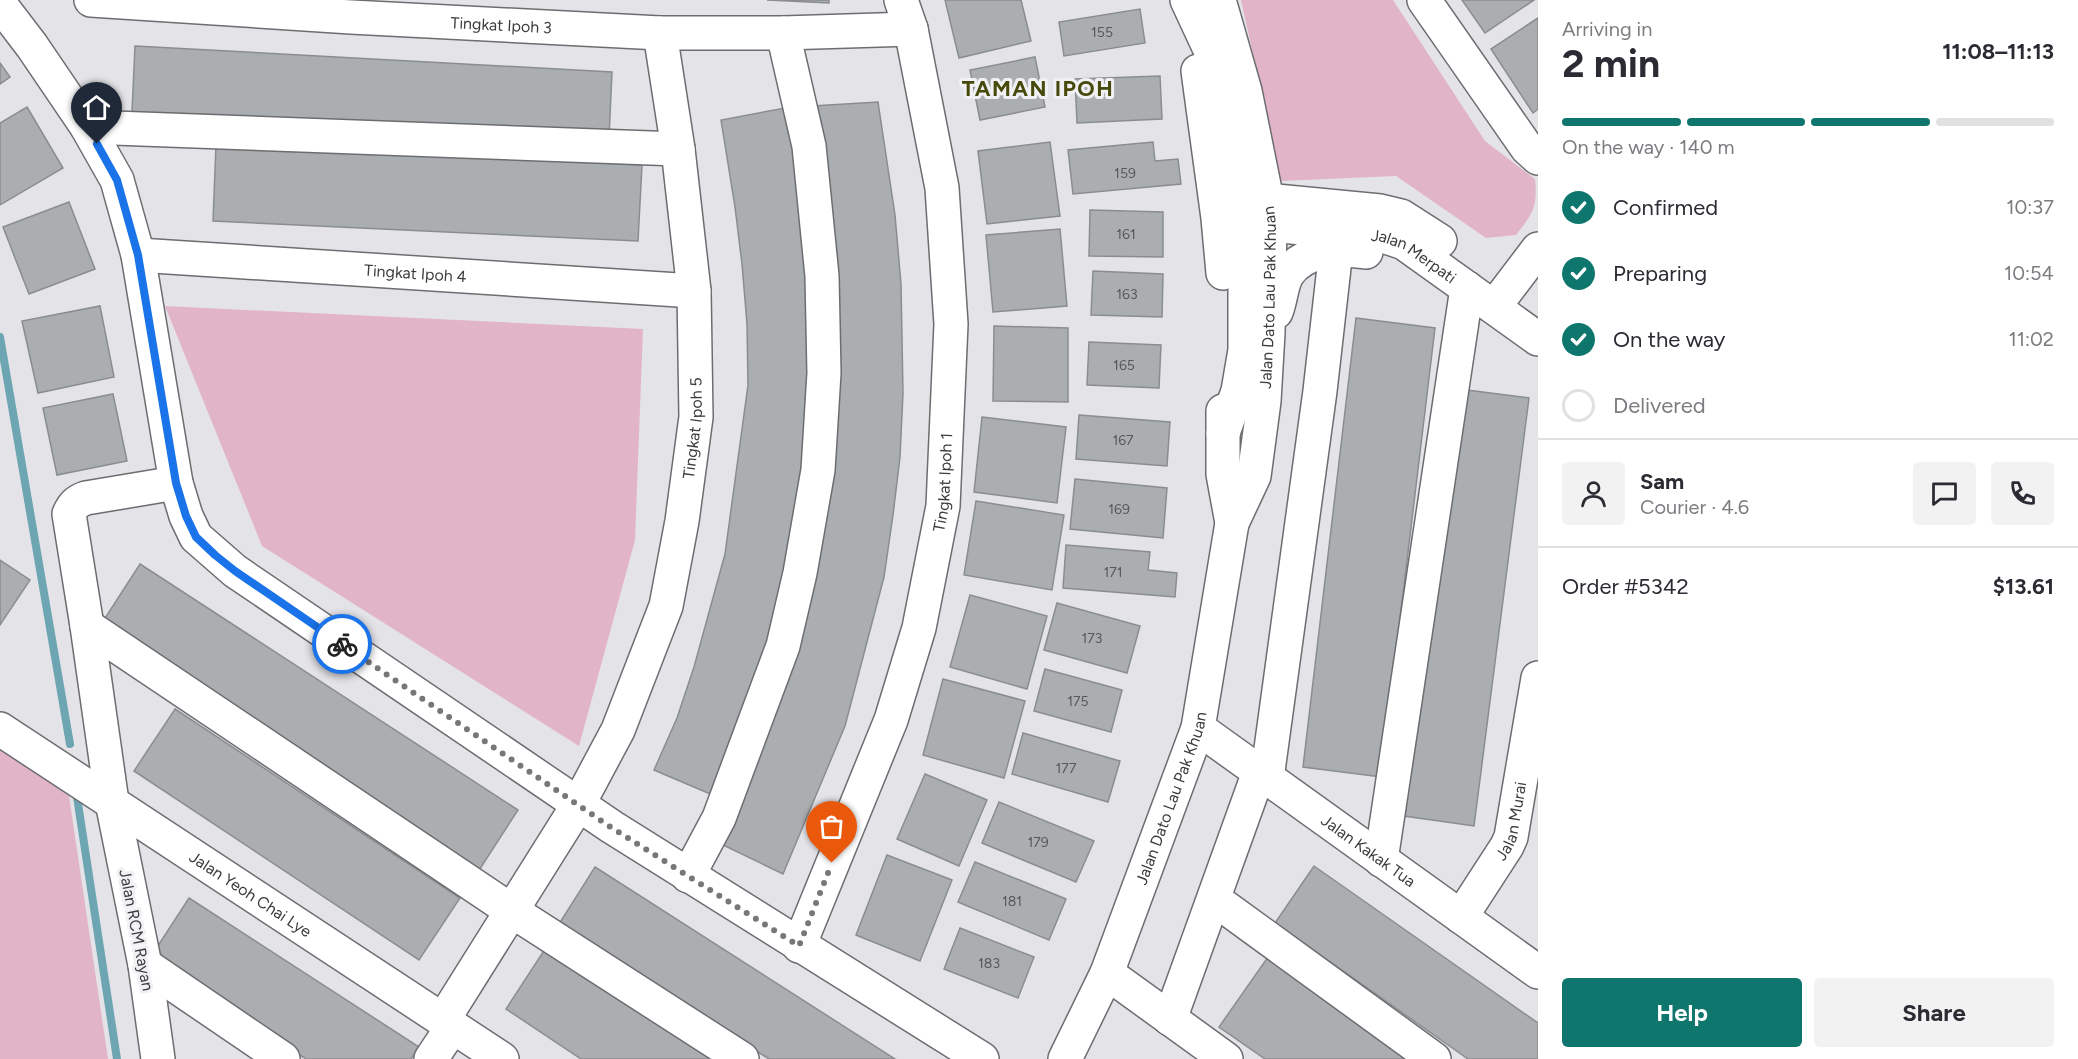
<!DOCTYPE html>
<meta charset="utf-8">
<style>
body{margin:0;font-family:Figtree,sans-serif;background:#f2f2f3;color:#2b2b33;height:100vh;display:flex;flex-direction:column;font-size:22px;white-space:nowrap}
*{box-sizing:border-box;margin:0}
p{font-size:20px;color:#7c7c81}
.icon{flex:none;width:33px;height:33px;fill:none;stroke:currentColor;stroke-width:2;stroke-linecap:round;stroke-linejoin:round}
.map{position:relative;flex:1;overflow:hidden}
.side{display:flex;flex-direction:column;background:#fff;width:540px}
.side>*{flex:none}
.pin{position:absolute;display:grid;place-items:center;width:51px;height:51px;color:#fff;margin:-62px -26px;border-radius:50% 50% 50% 0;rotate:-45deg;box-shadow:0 0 6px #0007}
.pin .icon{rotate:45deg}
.courier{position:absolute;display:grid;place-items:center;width:60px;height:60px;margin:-30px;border:4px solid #1a73e8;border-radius:50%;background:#fff;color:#222;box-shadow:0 2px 8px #0007}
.overview em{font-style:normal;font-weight:700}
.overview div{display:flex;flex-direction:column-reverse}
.overview{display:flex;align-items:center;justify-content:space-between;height:102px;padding:0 24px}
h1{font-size:39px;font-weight:700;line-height:45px}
.bar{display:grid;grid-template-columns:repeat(4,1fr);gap:9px 6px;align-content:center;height:72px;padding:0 24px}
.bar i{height:8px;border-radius:4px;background:#e1e1e2}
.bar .on{background:#0f766e}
.bar p{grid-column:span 4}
.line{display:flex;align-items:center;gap:15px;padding:0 24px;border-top:2px solid #e1e1e2}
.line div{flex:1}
.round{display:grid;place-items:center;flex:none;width:63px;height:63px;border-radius:6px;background:#f2f2f3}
ol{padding:0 24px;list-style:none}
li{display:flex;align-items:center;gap:18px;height:66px}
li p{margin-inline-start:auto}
li .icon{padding:6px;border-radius:50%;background:#0f766e;color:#fff;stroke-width:4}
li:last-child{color:#7c7c81}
li i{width:33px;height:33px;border:3px solid #e1e1e2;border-radius:50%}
.primary-button{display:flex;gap:12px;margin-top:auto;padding:12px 24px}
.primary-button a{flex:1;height:69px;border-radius:6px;background:#0f766e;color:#fff;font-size:24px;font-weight:700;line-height:69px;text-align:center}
.primary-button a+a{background:#f2f2f3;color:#2b2b33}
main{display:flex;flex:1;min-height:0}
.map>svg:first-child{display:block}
</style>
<main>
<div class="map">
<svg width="1538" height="1059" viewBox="0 0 1538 1059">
<rect width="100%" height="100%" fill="#e4e4e8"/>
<g fill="#e2b4c7">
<path d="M1241 0H1393L1485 141 1535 179C1538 208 1532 214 1516 235L1486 238 1396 176 1281 181Z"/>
<polygon points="165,306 643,329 635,540 579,746 262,546"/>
<polygon points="0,748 69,796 108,1059 0,1059"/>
</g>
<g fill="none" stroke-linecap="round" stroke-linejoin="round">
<g stroke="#6da5b3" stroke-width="8">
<polyline points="0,337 70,744"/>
<polyline points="77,797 117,1059"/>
</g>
</g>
<g fill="#abaeb1" stroke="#8a8d90" stroke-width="1.5">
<polygon points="767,0 829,0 829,3"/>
<polygon points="945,0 1021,0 1031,41 959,58"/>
<polygon points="1462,0 1534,0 1485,33"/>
<polygon points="1140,9 1145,43 1064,56 1059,22"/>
<polygon points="1538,18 1538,109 1533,113 1491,49"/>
<polygon points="135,46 612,72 609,138 132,112"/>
<polygon points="1035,57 1045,107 980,120 970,70"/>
<polygon points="0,63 10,77 0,84"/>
<polygon points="1160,76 1162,119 1077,123 1075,79"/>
<polygon points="878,102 895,215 901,284 903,393 900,457 893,515 884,577 845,726 783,874 717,842 836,389 812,106"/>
<polygon points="27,107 63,168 0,205 0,123"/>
<polygon points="785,108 803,202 812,380 803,500 757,692 715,796 654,770 677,718 694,667 725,554 748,385 747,324 742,264 735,207 721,120"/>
<polygon points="1050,142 1060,216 987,224 978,151"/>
<polygon points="1153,142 1155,161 1178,159 1181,184 1073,194 1068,150"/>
<polygon points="216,145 642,165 638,241 213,221"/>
<polygon points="69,202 95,269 29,294 3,227"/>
<polygon points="1090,210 1163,212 1163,257 1089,256"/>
<polygon points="1060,229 1067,306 993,312 986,235"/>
<polygon points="1093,271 1163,274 1162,317 1091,315"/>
<polygon points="100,306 114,377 38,393 22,321"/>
<polygon points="1356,318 1435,328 1381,777 1303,767"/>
<polygon points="994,326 1068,328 1068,402 993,401"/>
<polygon points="1089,342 1161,345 1159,388 1087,385"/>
<polygon points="1459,389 1529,398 1474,826 1404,816"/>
<polygon points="113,394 127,461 57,475 43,408"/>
<polygon points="1079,415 1170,422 1167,466 1076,459"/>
<polygon points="982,417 1066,427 1057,503 974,492"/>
<polygon points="1075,479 1167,488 1163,538 1070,529"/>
<polygon points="976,501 1064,515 1052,590 964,575"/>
<polygon points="1066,545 1150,552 1148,570 1177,573 1175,597 1063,588"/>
<polygon points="0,560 30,580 0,625"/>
<polygon points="140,564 518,810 476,875 98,629"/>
<polygon points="970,595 1047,616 1027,689 950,667"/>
<polygon points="1057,603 1140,626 1127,673 1044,650"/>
<polygon points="1045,669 1122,690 1111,732 1034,711"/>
<polygon points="943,679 1025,701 1004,778 923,755"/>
<polygon points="175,709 460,898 419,960 134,771"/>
<polygon points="1023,733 1120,761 1108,802 1012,774"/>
<polygon points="925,774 987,800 959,866 897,839"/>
<polygon points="999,802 1094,841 1076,882 982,843"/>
<polygon points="887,855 952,880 920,961 856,935"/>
<polygon points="975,862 1066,899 1049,940 958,902"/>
<polygon points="1314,866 1538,1023 1538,1059 1468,1059 1275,923"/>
<polygon points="595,867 895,1059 769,1059 559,924"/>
<polygon points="189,898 419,1047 411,1059 306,1059 150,958"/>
<polygon points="960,928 1034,957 1018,998 944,969"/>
<polygon points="547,946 718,1059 581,1059 506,1009"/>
<polygon points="1268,957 1413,1059 1265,1059 1219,1027"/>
</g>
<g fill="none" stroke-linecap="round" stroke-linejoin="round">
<defs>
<g id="minor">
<path id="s1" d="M91 0 351 17 660 33H783L911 29"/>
<polyline points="1424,0 1527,148 1538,158"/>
<polyline points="0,4 32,46 87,127 117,180 138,255 176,483 186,516 196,537 235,571 612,827 982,1059"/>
<polyline points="87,127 678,149"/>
<path id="s2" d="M138 255 694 291"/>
<polyline points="1494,307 1538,249"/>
<polyline points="87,626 512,911 742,1059"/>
<path id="s3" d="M1198 728 1538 972"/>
<path id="s4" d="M0 729 502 1059"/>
<polyline points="1267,778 1320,391 1336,250"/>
<polyline points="1381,860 1467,288"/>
<polyline points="688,876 719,818 783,646 800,573 818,470 824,373 822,276 809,146 783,33"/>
<polyline points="1214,899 1434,1059"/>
<path id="s5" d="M1461 917 1507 846 1511 837 1538 678"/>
<path id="s6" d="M799 946 891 720 919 628 943 506 951 324 942 188 911 29 901 0"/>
<polyline points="145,965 283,1059"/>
<polyline points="1107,973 1226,1059"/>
<polyline points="1170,1019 1259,772"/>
<path id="s7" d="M443 1020 578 805 618 730 666 606 682 521 696 417 694 291 678 149 660 33"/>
<path d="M158 1059 145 965 112 802 87 626 69 514C73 505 77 501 86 498L176 483"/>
<polyline points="431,1059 453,1026"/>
</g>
<g id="major">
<path id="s8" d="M1187 0 1214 58 1230 125 1239 196 1244 211 1250 217 1270 225 1383 236 1404 243 1538 339"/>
<polyline points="1198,71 1218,218 1223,273"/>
<path d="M1276 312C1281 300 1281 286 1287 275 1303 249 1340 248 1366 252"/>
<polyline points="1223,411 1223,474 1232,523"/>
<polyline points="1223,433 1238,391 1245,350 1245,272 1241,236 1245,223 1267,200 1380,211 1401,216 1440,241"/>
<path id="s9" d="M1065 1059 1107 973 1198 728 1232 523 1254 476 1264 401 1268 333 1270 225 1267 200 1245 91 1219 0"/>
</g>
</defs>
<use href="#minor" stroke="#6c6d70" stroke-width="36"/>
<use href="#major" stroke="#6c6d70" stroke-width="36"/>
<use href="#minor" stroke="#fff" stroke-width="33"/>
<use href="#major" stroke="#fff" stroke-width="33"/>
</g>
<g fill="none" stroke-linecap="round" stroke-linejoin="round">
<polyline stroke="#77777a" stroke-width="6" stroke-dasharray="0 10.8" points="342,644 612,828 799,946 832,863"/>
<polyline stroke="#1a73e8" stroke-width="8" points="97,144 117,180 138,255 176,483 186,516 196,537 215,555 235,571 342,644"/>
</g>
<g text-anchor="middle" stroke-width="6" stroke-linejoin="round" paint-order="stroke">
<g font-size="14" fill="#58585b">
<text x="1102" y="37">155</text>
<text x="1125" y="178">159</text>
<text x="1126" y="239">161</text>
<text x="1127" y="299">163</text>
<text x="1124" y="370">165</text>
<text x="1123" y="445">167</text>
<text x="1119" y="514">169</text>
<text x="1113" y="577">171</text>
<text x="1092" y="643">173</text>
<text x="1078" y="706">175</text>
<text x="1066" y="773">177</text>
<text x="1038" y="847">179</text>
<text x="1012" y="906">181</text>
<text x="989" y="968">183</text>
</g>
<g font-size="16" fill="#3c3c3e" stroke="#f1f1f5">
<text dy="6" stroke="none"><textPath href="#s1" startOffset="411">Tingkat Ipoh 3</textPath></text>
<text dy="6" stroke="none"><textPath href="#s8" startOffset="400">Jalan Merpati</textPath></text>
<text dy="6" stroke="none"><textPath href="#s2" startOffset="278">Tingkat Ipoh 4</textPath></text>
<text dy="6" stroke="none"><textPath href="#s9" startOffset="796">Jalan Dato Lau Pak Khuan</textPath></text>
<text dy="6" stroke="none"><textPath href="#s7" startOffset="652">Tingkat Ipoh 5</textPath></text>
<text dy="6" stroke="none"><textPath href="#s6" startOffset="488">Tingkat Ipoh 1</textPath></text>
<text dy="6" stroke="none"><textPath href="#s9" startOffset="282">Jalan Dato Lau Pak Khuan</textPath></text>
<text dy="6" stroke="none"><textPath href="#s5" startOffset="110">Jalan Murai</textPath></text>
<text dy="6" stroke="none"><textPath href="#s3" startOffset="210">Jalan Kakak Tua</textPath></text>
<text dy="6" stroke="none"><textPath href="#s4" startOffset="300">Jalan Yeoh Chai Lye</textPath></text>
<text transform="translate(137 930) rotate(79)" y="6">Jalan RCM Rayan</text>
</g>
<g font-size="22" font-weight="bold" letter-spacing="1.5" fill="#47490a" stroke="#f1f1f5">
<text x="1038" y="96">TAMAN IPOH</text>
</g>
</g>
</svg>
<div class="pin" style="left:832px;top:863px;background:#ea580c"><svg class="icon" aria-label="bag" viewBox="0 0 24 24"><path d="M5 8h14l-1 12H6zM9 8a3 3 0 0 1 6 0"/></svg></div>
<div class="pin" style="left:97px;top:144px;background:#1f2937"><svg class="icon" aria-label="home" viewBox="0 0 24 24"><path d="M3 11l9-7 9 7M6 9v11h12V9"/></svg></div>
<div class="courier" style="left:342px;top:644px"><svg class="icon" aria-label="bike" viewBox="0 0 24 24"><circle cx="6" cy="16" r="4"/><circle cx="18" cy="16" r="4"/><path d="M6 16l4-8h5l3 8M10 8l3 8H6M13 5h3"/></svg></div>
</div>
<section class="side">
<div class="overview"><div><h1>2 min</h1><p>Arriving in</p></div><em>11:08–11:13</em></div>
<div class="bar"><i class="on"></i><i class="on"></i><i class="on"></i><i></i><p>On the way · 140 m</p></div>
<ol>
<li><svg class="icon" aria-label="check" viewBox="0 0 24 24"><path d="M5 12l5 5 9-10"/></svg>Confirmed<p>10:37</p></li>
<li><svg class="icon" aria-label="check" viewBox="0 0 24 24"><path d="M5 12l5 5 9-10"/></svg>Preparing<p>10:54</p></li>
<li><svg class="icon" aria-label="check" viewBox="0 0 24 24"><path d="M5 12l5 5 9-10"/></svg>On the way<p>11:02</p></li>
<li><i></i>Delivered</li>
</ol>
<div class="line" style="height:108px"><a class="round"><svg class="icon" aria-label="person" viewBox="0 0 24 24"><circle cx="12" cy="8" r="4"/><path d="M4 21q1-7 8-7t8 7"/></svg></a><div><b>Sam</b><p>Courier · 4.6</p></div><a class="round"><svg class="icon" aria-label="chat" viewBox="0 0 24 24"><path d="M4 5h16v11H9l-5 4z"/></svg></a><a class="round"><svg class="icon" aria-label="phone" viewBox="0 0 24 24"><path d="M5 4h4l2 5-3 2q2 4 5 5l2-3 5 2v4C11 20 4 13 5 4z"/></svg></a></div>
<div class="line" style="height:78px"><div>Order #5342</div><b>$13.61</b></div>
<div class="primary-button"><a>Help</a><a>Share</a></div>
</section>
</main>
